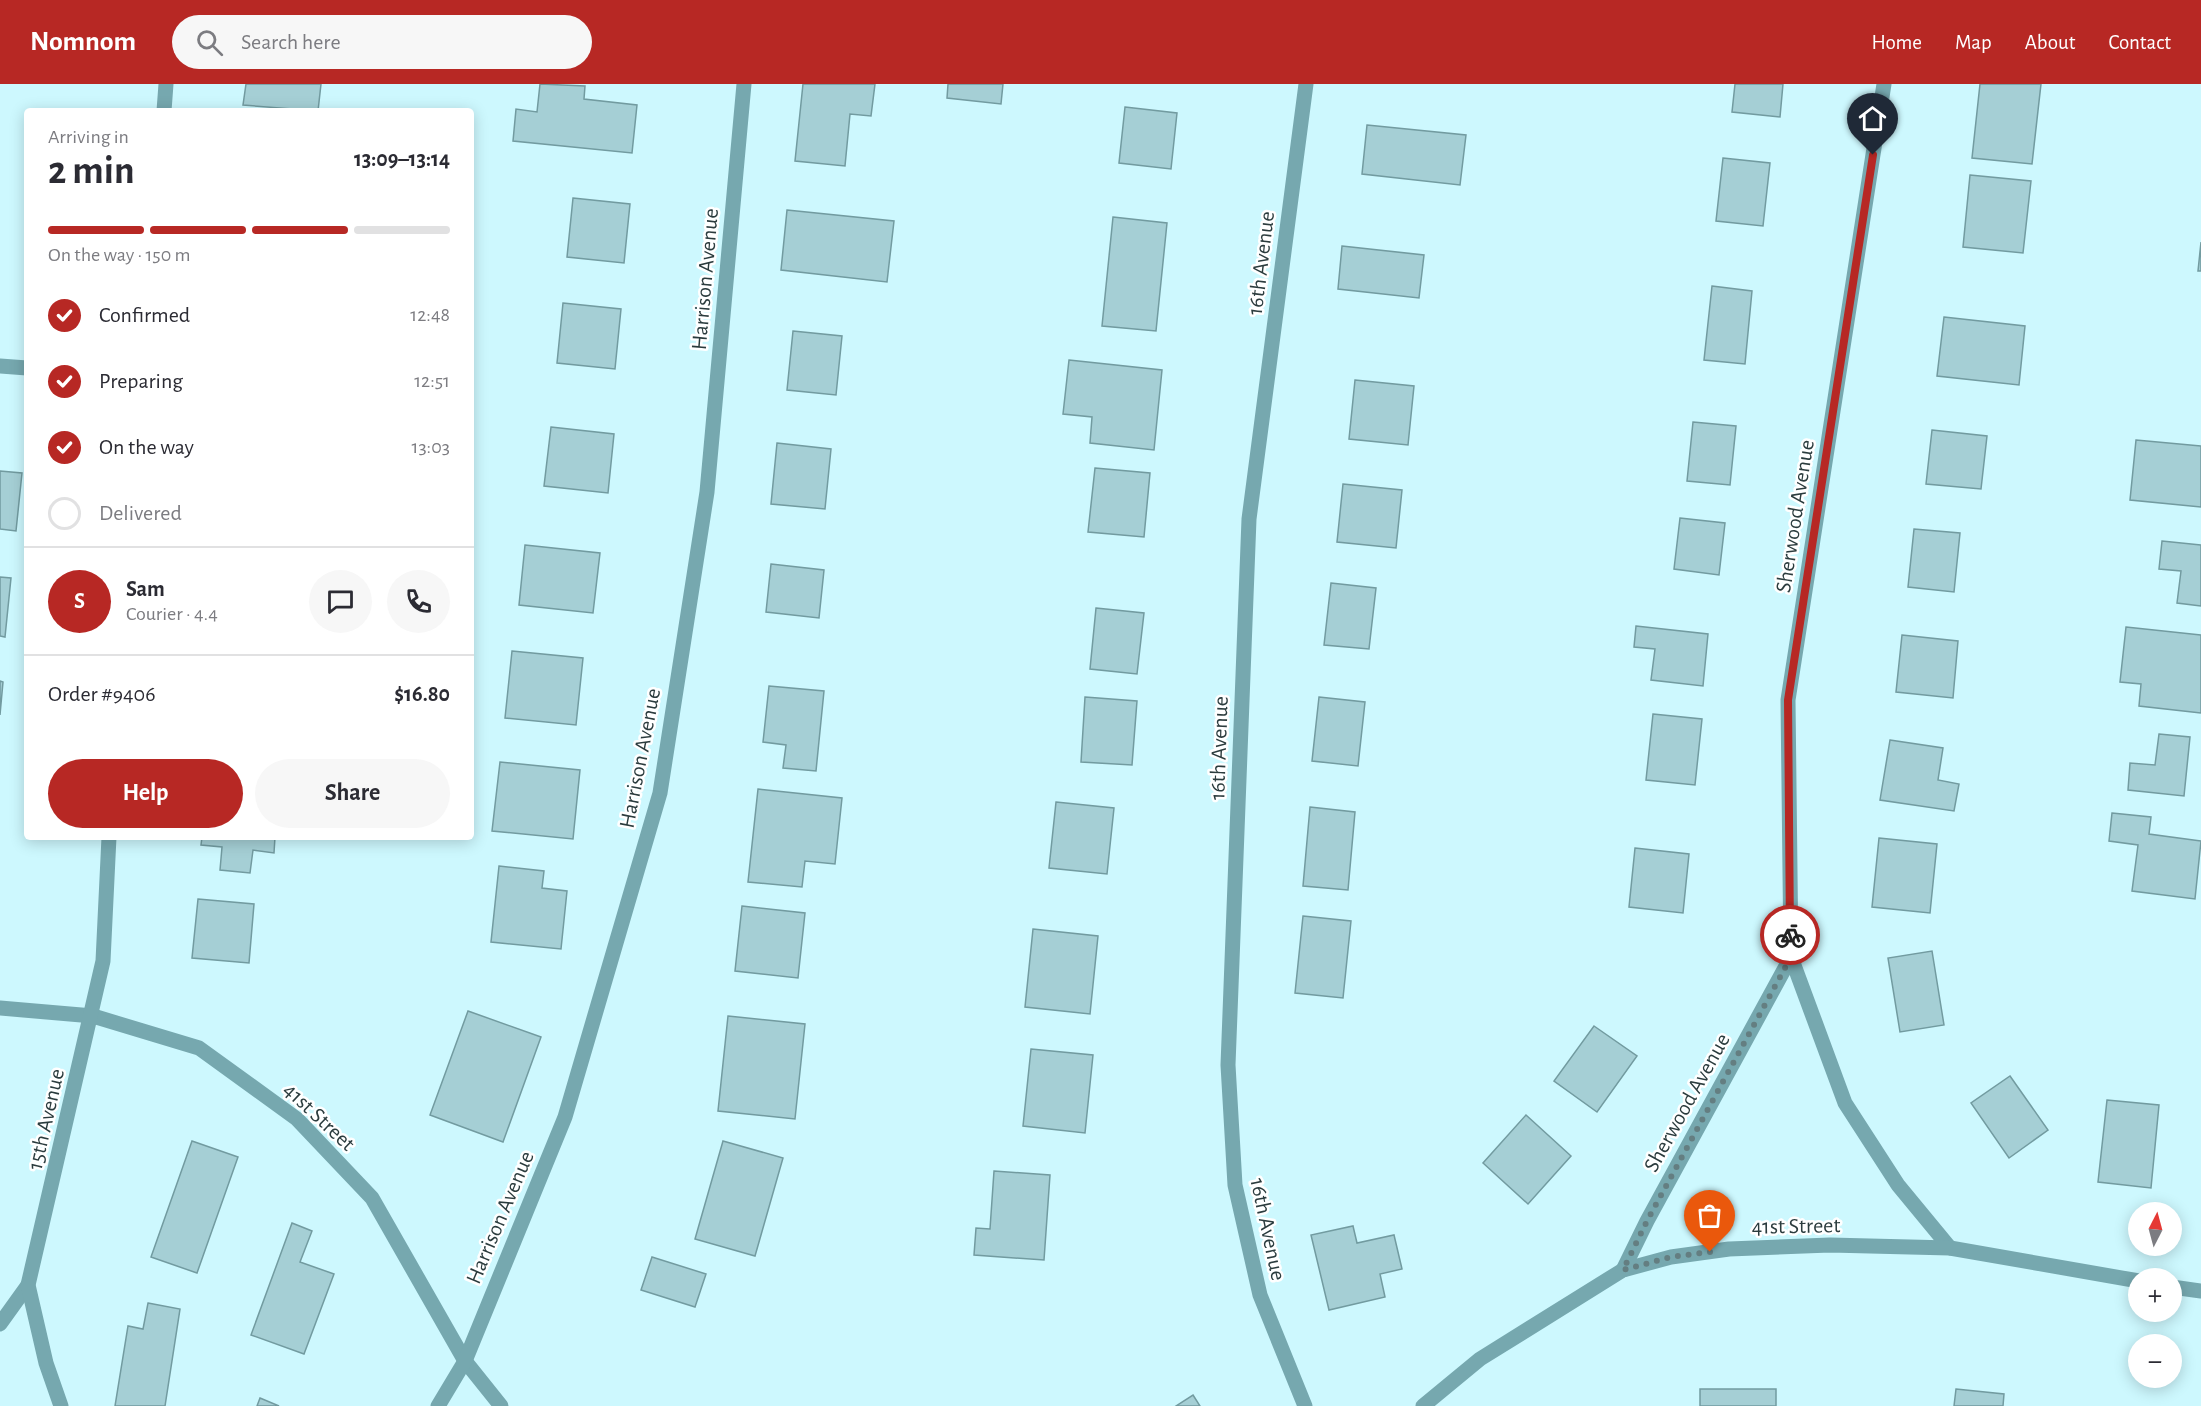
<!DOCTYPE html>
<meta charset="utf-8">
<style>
body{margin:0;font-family:"Alegreya Sans",sans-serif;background:#f7f7f7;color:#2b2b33;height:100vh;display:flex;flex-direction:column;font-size:22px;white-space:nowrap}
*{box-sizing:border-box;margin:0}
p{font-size:20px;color:#7c7c81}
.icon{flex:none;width:33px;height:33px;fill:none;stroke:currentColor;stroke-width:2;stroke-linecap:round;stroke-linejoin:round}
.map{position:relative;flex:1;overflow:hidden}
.side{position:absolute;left:24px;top:24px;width:450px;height:732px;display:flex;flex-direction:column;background:#fff;border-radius:6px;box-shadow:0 3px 15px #0003}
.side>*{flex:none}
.needle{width:39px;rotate:6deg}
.buttons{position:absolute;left:2128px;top:1118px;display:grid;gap:12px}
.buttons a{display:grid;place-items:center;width:54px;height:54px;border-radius:50%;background:#fff;box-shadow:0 3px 15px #0003;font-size:30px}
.pin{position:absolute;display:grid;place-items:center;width:51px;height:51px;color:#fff;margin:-62px -26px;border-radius:50% 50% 50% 0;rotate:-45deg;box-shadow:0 0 6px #0007}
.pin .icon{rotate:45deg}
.courier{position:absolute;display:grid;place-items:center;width:60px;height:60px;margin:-30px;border:4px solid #b72824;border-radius:50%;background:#fff;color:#222;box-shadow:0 2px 8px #0007}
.headline em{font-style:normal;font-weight:700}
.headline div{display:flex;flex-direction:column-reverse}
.headline{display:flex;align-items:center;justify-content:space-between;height:102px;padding:0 24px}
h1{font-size:39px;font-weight:700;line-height:45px}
.bar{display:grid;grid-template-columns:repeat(4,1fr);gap:9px 6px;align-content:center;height:72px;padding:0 24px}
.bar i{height:8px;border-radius:4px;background:#e1e1e2}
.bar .on{background:#b72824}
.bar p{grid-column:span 4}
.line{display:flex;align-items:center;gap:15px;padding:0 24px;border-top:2px solid #e1e1e2}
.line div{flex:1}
.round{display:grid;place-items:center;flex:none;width:63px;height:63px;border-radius:32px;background:#f7f7f7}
ol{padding:0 24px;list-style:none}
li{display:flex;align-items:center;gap:18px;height:66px}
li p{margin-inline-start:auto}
li .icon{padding:6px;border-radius:50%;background:#b72824;color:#fff;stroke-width:4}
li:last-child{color:#7c7c81}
li i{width:33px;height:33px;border:3px solid #e1e1e2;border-radius:50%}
.primary-button{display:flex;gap:12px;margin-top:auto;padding:12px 24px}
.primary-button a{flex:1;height:69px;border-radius:36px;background:#b72824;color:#fff;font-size:24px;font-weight:700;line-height:69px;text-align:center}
.primary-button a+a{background:#f7f7f7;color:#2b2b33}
header{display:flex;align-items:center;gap:36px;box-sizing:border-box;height:84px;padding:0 30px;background:#b72824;color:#fff}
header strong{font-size:28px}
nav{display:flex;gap:33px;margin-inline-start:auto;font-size:21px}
.search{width:420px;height:54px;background:#f7f7f7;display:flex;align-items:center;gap:15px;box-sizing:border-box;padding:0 21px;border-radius:33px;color:#7c7c81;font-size:22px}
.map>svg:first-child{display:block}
</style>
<header>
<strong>Nomnom</strong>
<div class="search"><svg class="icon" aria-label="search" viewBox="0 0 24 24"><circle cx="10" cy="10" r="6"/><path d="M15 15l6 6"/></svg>Search here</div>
<nav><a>Home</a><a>Map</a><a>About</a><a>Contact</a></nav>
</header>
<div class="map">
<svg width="2201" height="1322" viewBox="0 0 2201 1322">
<rect width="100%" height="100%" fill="#cdf8fe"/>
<g fill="#a5cfd5" stroke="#729ba0" stroke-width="1.5">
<polygon points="246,0 321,0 318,27 243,21"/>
<polygon points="540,0 585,2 584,15 637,21 632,69 513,57 516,25 537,28"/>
<polygon points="803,0 875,0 871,32 850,30 845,82 795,77"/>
<polygon points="948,0 1003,0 1001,20 947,14"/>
<polygon points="1735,0 1783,0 1780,33 1732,28"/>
<polygon points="1980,0 2041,0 2032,80 1972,74"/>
<polygon points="1125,23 1177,29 1171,85 1119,79"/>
<polygon points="1367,41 1466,51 1460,101 1362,90"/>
<polygon points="1723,74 1770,79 1763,142 1716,137"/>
<polygon points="1970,91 2031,97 2023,169 1963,163"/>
<polygon points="573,114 630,120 624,179 567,173"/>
<polygon points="787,126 894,137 887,198 781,186"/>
<polygon points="1113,133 1167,139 1156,247 1102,242"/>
<polygon points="2201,158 2201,187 2198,187"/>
<polygon points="1342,162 1424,171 1419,214 1338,205"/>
<polygon points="1712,202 1752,207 1745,280 1704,276"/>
<polygon points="563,219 621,225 615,285 557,279"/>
<polygon points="1944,233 2025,242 2019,301 1937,292"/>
<polygon points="793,247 842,252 836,311 787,306"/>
<polygon points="1069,276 1162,286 1154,366 1090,359 1092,333 1063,330"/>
<polygon points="1355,296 1414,302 1408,361 1349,355"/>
<polygon points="1693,338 1736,342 1730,401 1687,397"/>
<polygon points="551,343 614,350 608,409 544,402"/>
<polygon points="1932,346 1987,352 1981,405 1926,400"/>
<polygon points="2136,356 2201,362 2201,423 2130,416"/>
<polygon points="777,359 831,365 825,425 771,420"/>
<polygon points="1095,384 1150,389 1144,453 1088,448"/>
<polygon points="0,387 22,389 16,447 0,445"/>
<polygon points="1343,400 1402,406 1396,464 1337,458"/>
<polygon points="1680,434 1725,439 1719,491 1674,485"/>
<polygon points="1914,445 1960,449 1954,508 1908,503"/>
<polygon points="2162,457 2201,461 2201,522 2177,519 2181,487 2159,485"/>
<polygon points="525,461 600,469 593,529 519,521"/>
<polygon points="771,480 824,486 819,534 766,528"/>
<polygon points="0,493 11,494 5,553 0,552"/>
<polygon points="1331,499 1376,504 1369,565 1324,561"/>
<polygon points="1096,524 1144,529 1137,590 1090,585"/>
<polygon points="1636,542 1708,550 1703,602 1651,596 1655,565 1634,563"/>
<polygon points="2126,543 2201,551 2201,629 2139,622 2141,600 2120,598"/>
<polygon points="1902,551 1958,557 1953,614 1896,608"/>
<polygon points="512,567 583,574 576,641 505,634"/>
<polygon points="0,597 3,598 0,631"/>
<polygon points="769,602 824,607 816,687 783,684 786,661 763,658"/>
<polygon points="1085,613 1137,617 1132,681 1081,678"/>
<polygon points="1319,613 1365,618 1358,682 1312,677"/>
<polygon points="1653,630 1702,635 1695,701 1646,696"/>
<polygon points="2159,650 2190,653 2184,712 2128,706 2130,679 2155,681"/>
<polygon points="1890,656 1943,664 1938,696 1959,700 1954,727 1880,716"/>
<polygon points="500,678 580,686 573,755 492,747"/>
<polygon points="758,705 842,714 835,780 805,777 802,803 748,798"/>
<polygon points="1056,718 1114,724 1107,790 1049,784"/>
<polygon points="1310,723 1355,728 1348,806 1303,802"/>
<polygon points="2112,729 2151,733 2149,750 2201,757 2195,815 2132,807 2138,761 2109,757"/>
<polygon points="202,753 275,753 274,769 253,766 250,789 220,786 222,763 201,761"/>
<polygon points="1879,754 1937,760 1930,829 1872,823"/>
<polygon points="1635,764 1689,770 1683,829 1629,823"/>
<polygon points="499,782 544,787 542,804 567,807 561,865 491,858"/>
<polygon points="198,815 254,820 249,879 192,874"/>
<polygon points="742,822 805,829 798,894 735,887"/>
<polygon points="1303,832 1351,837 1343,914 1295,909"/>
<polygon points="1033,845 1098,852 1090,930 1025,923"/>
<polygon points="1932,867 1944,941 1900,948 1888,874"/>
<polygon points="468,927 541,953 503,1058 430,1031"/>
<polygon points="728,932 805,940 795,1035 718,1027"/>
<polygon points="1594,942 1637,972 1597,1028 1554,997"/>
<polygon points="1031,965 1093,971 1085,1049 1023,1042"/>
<polygon points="2010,992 2048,1046 2009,1074 1971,1019"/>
<polygon points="2107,1016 2159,1021 2151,1104 2098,1098"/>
<polygon points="1526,1031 1571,1072 1528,1120 1483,1079"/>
<polygon points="192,1057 238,1073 197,1189 151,1173"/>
<polygon points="723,1057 783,1074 755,1172 695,1155"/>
<polygon points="994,1087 1050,1091 1044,1176 974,1171 976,1144 990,1145"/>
<polygon points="292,1139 312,1147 300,1178 334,1190 304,1270 251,1251"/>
<polygon points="1353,1142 1357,1159 1394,1151 1402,1185 1380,1190 1385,1213 1329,1226 1311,1151"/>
<polygon points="652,1173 706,1190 695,1223 641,1206"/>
<polygon points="148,1219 180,1225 165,1322 115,1322 128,1242 143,1245"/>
<rect x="1700" y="1305" width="76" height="17"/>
<polygon points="1956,1305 2004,1310 2003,1322 1954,1322"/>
<polygon points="1193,1311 1200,1322 1176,1322"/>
<polygon points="260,1314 279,1322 257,1322"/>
</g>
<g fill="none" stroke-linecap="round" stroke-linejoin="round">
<g stroke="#76a8af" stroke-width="15">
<polyline points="164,27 166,0"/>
<polyline points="0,282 27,284"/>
<polyline points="1791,873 1845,1019 1898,1101 1950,1164"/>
<polyline points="0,924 93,932 199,964 297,1035 372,1114 465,1277 501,1322"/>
<polyline points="1623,1186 1647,1137 1791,873 1788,616 1884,0"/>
<polyline points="2172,1203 2201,1207"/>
<polyline points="0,1240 28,1201"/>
<polyline points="61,1322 46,1279 28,1201 103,877 109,753"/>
<polyline points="438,1322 465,1277 565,1033 660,709 707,408 744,0"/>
<polyline points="1305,1322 1260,1211 1235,1101 1228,981 1249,435 1306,0"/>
<polyline points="1423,1322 1480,1275 1623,1186 1671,1173 1729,1165 1830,1161 1950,1164 2139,1197"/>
</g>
</g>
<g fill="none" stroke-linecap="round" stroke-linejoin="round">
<polyline stroke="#647e81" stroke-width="6" stroke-dasharray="0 10.8" points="1710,1168 1671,1173 1623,1186 1647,1137 1791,873 1790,851"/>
<polyline stroke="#b72824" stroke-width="8" points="1790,851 1788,616 1873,71"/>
</g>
<g text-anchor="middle" stroke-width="5" stroke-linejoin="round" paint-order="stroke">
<g font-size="22" fill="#2b3c3e" stroke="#fff">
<text transform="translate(1260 179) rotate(-83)" y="8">16th Avenue</text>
<text transform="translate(704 195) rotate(-85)" y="8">Harrison Avenue</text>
<text transform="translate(1794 432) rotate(-81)" y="8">Sherwood Avenue</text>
<text transform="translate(1218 664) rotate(-88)" y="8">16th Avenue</text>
<text transform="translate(639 674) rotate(-79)" y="8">Harrison Avenue</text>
<text transform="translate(1686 1018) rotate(-61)" y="8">Sherwood Avenue</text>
<text transform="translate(320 1032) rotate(43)" y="8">41st Street</text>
<text transform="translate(45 1035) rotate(-77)" y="8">15th Avenue</text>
<text transform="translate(499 1133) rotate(-67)" y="8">Harrison Avenue</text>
<text transform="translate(1796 1141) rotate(-1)" y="8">41st Street</text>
<text transform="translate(1269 1145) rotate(78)" y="8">16th Avenue</text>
</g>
</g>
</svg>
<div class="buttons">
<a><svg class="needle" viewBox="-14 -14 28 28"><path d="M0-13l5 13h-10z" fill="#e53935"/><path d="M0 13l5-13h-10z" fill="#7c7c81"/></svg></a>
<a>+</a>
<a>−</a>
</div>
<div class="pin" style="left:1710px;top:1168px;background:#ea580c"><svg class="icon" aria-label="bag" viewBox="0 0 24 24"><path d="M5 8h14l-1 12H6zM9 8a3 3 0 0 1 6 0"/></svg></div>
<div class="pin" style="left:1873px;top:71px;background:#1f2937"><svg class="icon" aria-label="home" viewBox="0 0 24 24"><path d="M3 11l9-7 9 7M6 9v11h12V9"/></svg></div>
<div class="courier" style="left:1790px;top:851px"><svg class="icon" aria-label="bike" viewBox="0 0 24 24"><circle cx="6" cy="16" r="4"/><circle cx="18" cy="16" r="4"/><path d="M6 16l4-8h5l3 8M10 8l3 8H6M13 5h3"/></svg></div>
<section class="side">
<div class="headline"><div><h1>2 min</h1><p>Arriving in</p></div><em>13:09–13:14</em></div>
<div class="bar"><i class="on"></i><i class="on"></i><i class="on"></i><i></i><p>On the way · 150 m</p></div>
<ol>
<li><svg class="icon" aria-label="check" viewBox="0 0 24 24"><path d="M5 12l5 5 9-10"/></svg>Confirmed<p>12:48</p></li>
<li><svg class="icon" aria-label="check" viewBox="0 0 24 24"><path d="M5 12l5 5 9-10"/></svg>Preparing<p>12:51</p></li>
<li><svg class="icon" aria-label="check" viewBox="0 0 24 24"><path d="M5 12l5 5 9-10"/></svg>On the way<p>13:03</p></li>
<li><i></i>Delivered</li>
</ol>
<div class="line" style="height:108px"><b class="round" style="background:#b72824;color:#fff">S</b><div><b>Sam</b><p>Courier · 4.4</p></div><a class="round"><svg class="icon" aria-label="chat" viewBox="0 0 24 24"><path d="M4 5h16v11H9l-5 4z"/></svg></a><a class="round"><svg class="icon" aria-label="phone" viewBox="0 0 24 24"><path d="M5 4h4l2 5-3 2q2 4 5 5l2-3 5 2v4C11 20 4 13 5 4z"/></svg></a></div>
<div class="line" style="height:78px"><div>Order #9406</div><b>$16.80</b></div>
<div class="primary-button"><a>Help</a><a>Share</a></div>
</section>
</div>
